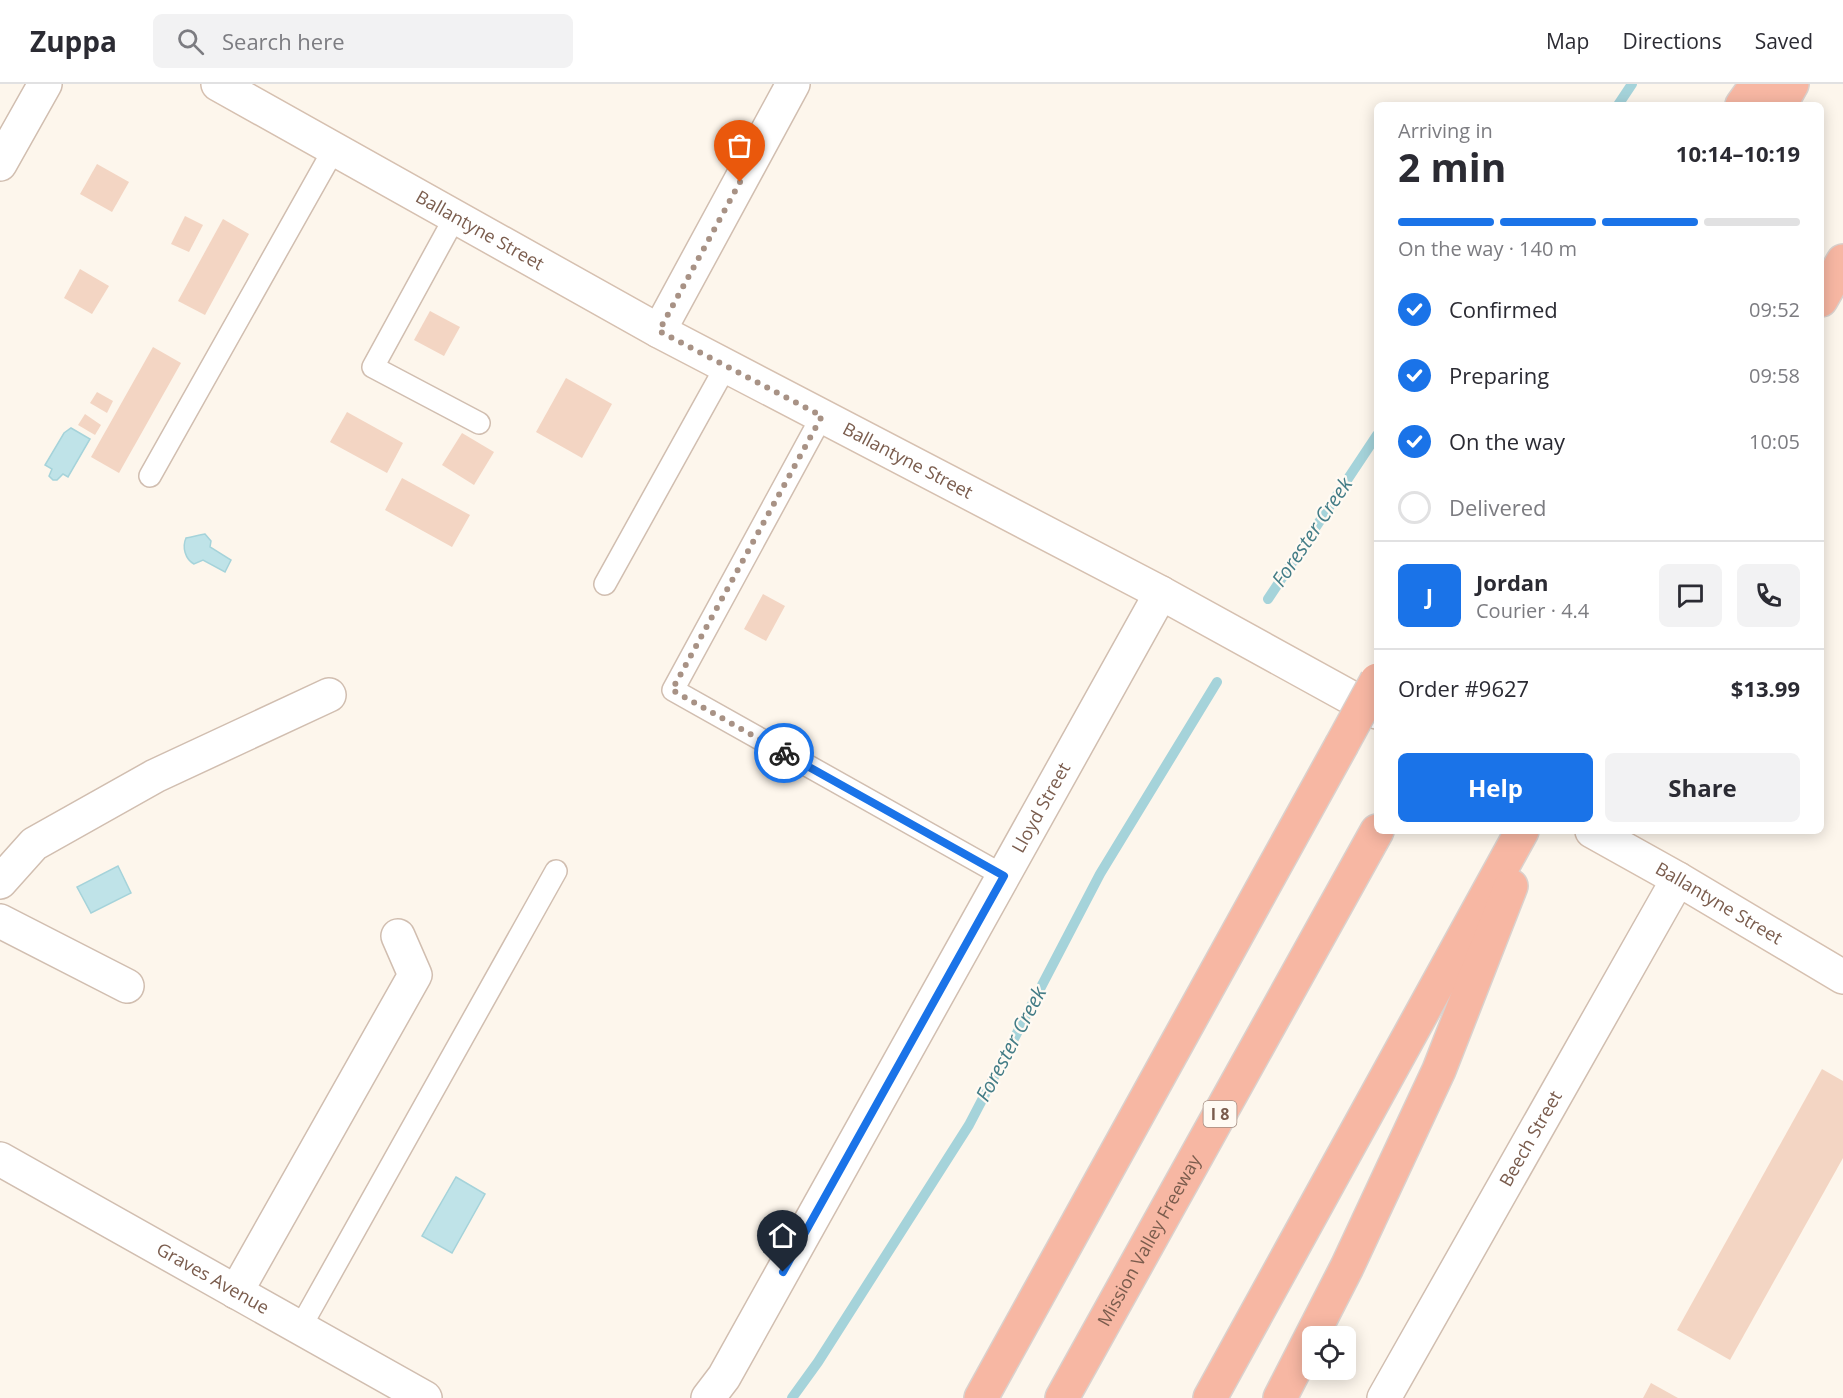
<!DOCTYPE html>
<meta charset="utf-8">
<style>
body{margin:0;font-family:"Open Sans",sans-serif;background:#f2f2f3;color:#2b2b33;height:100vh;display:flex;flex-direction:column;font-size:22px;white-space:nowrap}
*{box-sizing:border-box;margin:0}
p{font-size:20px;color:#7c7c81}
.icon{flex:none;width:33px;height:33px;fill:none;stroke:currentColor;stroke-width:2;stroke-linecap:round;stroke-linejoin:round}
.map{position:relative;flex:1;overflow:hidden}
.panel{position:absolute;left:1374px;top:18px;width:450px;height:732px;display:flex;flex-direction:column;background:#fff;border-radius:9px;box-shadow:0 3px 15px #0003}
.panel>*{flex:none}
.fabs{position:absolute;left:1302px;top:1242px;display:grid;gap:12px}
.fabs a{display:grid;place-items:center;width:54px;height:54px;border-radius:9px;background:#fff;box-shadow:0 3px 15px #0003;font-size:30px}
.pin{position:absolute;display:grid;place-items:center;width:51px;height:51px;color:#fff;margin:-62px -26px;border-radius:50% 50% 50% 0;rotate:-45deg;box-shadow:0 0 6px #0007}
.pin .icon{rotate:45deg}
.courier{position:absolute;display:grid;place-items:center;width:60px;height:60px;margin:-30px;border:4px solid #1a73e8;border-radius:50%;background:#fff;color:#222;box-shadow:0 2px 8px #0007}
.headline em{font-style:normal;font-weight:700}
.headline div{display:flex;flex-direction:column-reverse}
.headline{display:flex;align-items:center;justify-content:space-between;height:102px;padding:0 24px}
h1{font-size:39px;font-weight:700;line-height:45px}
.bar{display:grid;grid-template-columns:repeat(4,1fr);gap:9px 6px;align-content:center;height:72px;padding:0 24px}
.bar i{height:8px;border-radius:4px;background:#e1e1e2}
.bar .active{background:#1a73e8}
.bar p{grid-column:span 4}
.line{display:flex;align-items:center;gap:15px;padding:0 24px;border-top:2px solid #e1e1e2}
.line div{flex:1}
.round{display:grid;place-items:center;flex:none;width:63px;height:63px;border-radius:9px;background:#f2f2f3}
ol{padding:0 24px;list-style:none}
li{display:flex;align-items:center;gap:18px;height:66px}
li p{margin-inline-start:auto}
li .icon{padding:6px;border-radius:50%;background:#1a73e8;color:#fff;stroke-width:4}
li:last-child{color:#7c7c81}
li i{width:33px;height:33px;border:3px solid #e1e1e2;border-radius:50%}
.button{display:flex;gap:12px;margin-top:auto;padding:12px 24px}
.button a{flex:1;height:69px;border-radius:9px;background:#1a73e8;color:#fff;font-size:24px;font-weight:700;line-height:69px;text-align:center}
.button a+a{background:#f2f2f3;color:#2b2b33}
header{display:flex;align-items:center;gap:36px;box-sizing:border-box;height:84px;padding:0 30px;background:#fff;border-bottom:2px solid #e1e1e2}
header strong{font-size:28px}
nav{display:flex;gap:33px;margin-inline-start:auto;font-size:21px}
.search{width:420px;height:54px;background:#f2f2f3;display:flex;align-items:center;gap:15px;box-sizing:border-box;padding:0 21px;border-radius:9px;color:#7c7c81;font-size:22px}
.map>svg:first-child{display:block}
</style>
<header>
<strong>Zuppa</strong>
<div class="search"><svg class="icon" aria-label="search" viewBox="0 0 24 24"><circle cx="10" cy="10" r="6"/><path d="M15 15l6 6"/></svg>Search here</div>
<nav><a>Map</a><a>Directions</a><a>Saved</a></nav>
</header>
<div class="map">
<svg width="1843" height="1314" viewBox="0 0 1843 1314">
<rect width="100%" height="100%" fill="#fdf6ec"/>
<g fill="#bfe3e8" stroke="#a5d3da" stroke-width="1.5">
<polygon points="71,344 90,355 68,393 63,390 57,396 53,396 49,392 52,385 45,381 64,349"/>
<path d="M205 450 211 457 210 463 231 476 225 488 203 476 194 480C185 475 182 463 186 454 193 453 198 451 205 450Z"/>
<polygon points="118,782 131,809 91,829 77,803"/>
<polygon points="456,1093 485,1110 452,1169 422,1152"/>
</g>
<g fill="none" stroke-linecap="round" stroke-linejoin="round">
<g stroke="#a5d3da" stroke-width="10">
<polyline points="1618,21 1632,0"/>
<polyline points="1268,515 1377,351"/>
<polyline points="792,1314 818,1278 969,1041 1100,790 1217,598"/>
</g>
</g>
<g fill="#f3d5c3">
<polygon points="97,80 129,98 112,128 80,110"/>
<polygon points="185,132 203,141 189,168 171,160"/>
<polygon points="223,135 249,150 205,231 178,217"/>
<polygon points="80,185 109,202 92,230 64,214"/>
<polygon points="430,227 460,243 444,272 414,256"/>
<polygon points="153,263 181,279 119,389 91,373"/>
<polygon points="566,294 612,320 582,374 536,348"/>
<polygon points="97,308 113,317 107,329 90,319"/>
<polygon points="347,328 403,359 387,389 330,358"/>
<polygon points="85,330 101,341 95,351 78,341"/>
<polygon points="462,349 494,368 474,401 442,381"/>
<polygon points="402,394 470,431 452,463 385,426"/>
<polygon points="763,510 785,522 766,557 744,545"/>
<polygon points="1822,985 1843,997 1843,1074 1730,1276 1677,1246"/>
<polygon points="1651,1299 1678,1314 1643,1314"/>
</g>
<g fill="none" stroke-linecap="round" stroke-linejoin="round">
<defs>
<g id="service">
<polyline points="455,133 373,283 479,339"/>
<polyline points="822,332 673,606 1004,792"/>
<polyline points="150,392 334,65"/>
<polyline points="605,500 726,282"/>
<polyline points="300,1244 556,787"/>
</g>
<g id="minor">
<polyline points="0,80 45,0"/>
<polyline points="0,798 34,760 155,692 329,611"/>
<polyline points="0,837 127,902"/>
<path id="s1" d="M0 1075 425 1314"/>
<polyline points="236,1208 415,891 398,852"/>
<path id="s2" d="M708 1314 724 1293 1161 509"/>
<path id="s3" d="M1384 1314 1678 795"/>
</g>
<polyline id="tertiary" points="659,247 793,0"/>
<g id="secondary">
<path id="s4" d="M218 0 659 247 1161 509 1377 628"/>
<path id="s5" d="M1592 747 1678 795 1843 893"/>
</g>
<g id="motorway">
<polyline points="1742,21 1757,0"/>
<polyline points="1780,21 1792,0"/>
<polyline points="1821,216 1843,177"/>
<polyline points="981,1314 1341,662"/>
<path id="s6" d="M1062 1314 1377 747"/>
<polyline points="1210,1314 1522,747"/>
<polyline points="1280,1314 1347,1183 1439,986 1511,802"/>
</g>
</defs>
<use href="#service" stroke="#d1beb0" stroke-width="24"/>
<use href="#minor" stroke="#d1beb0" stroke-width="36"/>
<use href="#tertiary" stroke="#d1beb0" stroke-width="36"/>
<use href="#secondary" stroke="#d6c0b0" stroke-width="36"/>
<use href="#motorway" stroke="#dad1cd" stroke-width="36"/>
<use href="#service" stroke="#fff" stroke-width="21"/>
<use href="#minor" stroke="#fff" stroke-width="33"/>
<use href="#tertiary" stroke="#fff" stroke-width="33"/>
<use href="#secondary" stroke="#fff" stroke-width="33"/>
<use href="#motorway" stroke="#f7b7a3" stroke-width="33"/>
<defs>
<polyline id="motorway-bridge" points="1341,662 1377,596"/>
</defs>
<use href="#motorway-bridge" stroke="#dad1cd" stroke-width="36" stroke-linecap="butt"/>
<use href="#motorway-bridge" stroke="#f7b7a3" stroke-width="33"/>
</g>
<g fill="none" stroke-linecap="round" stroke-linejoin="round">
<polyline stroke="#a89285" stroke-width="6" stroke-dasharray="0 10.8" points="740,98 659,247 822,332 672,606 784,669"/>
<polyline stroke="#1a73e8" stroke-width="8" points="783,1188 1004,792 784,669"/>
</g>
<g text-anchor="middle" stroke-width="4.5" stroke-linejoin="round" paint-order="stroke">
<rect fill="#fffaf3" stroke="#a28b7f" stroke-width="1.5" x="1203.5" y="1017" width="33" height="26" rx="4.5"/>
<g font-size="16" font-weight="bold" fill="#7a5c4d">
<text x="1220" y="1036">I 8</text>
</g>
<g font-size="18" fill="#7a5c4d" stroke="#fffaf3">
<text dy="6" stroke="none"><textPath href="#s4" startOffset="300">Ballantyne Street</textPath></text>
<text dy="6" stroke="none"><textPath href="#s4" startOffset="786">Ballantyne Street</textPath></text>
<text dy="6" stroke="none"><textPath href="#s2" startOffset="678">Lloyd Street</textPath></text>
<text dy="6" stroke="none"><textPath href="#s5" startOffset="146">Ballantyne Street</textPath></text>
<text dy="6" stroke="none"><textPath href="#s3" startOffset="298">Beech Street</textPath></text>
<text dy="6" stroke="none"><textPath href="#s6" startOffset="180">Mission Valley Freeway</textPath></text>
<text dy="6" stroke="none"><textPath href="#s1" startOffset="244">Graves Avenue</textPath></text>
</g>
<g font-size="20" font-style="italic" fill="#437c86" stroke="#fffaf3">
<text transform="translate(1312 448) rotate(-56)" y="7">Forester Creek</text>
<text transform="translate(1011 960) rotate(-62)" y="7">Forester Creek</text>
</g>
</g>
</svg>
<div class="fabs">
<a><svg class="icon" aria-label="locate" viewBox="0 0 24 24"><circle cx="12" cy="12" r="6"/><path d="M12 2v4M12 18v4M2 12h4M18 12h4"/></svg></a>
</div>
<div class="pin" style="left:740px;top:98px;background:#ea580c"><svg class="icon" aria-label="bag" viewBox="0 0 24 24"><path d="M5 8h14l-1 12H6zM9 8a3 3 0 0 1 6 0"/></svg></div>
<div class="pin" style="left:783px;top:1188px;background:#1f2937"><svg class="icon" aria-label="home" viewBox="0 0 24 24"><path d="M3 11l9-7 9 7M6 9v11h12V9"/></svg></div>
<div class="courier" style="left:784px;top:669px"><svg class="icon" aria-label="bike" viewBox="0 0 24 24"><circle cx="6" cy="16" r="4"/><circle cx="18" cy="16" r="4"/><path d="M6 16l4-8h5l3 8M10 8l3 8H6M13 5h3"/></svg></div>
<section class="panel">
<div class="headline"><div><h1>2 min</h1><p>Arriving in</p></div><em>10:14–10:19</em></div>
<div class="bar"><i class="active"></i><i class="active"></i><i class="active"></i><i></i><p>On the way · 140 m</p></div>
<ol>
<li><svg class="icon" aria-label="check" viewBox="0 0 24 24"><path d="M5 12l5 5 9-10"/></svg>Confirmed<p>09:52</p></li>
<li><svg class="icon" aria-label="check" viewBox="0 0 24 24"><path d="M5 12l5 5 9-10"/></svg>Preparing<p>09:58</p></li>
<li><svg class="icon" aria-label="check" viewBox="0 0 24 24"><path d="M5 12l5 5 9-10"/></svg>On the way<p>10:05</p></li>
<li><i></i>Delivered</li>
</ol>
<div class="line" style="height:108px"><b class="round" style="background:#1a73e8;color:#fff">J</b><div><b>Jordan</b><p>Courier · 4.4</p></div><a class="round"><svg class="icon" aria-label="chat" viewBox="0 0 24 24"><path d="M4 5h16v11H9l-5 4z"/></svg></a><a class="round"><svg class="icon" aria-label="phone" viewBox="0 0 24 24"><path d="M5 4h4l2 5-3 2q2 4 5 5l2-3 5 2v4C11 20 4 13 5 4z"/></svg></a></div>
<div class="line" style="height:78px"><div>Order #9627</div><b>$13.99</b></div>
<div class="button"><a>Help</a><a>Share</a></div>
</section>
</div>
